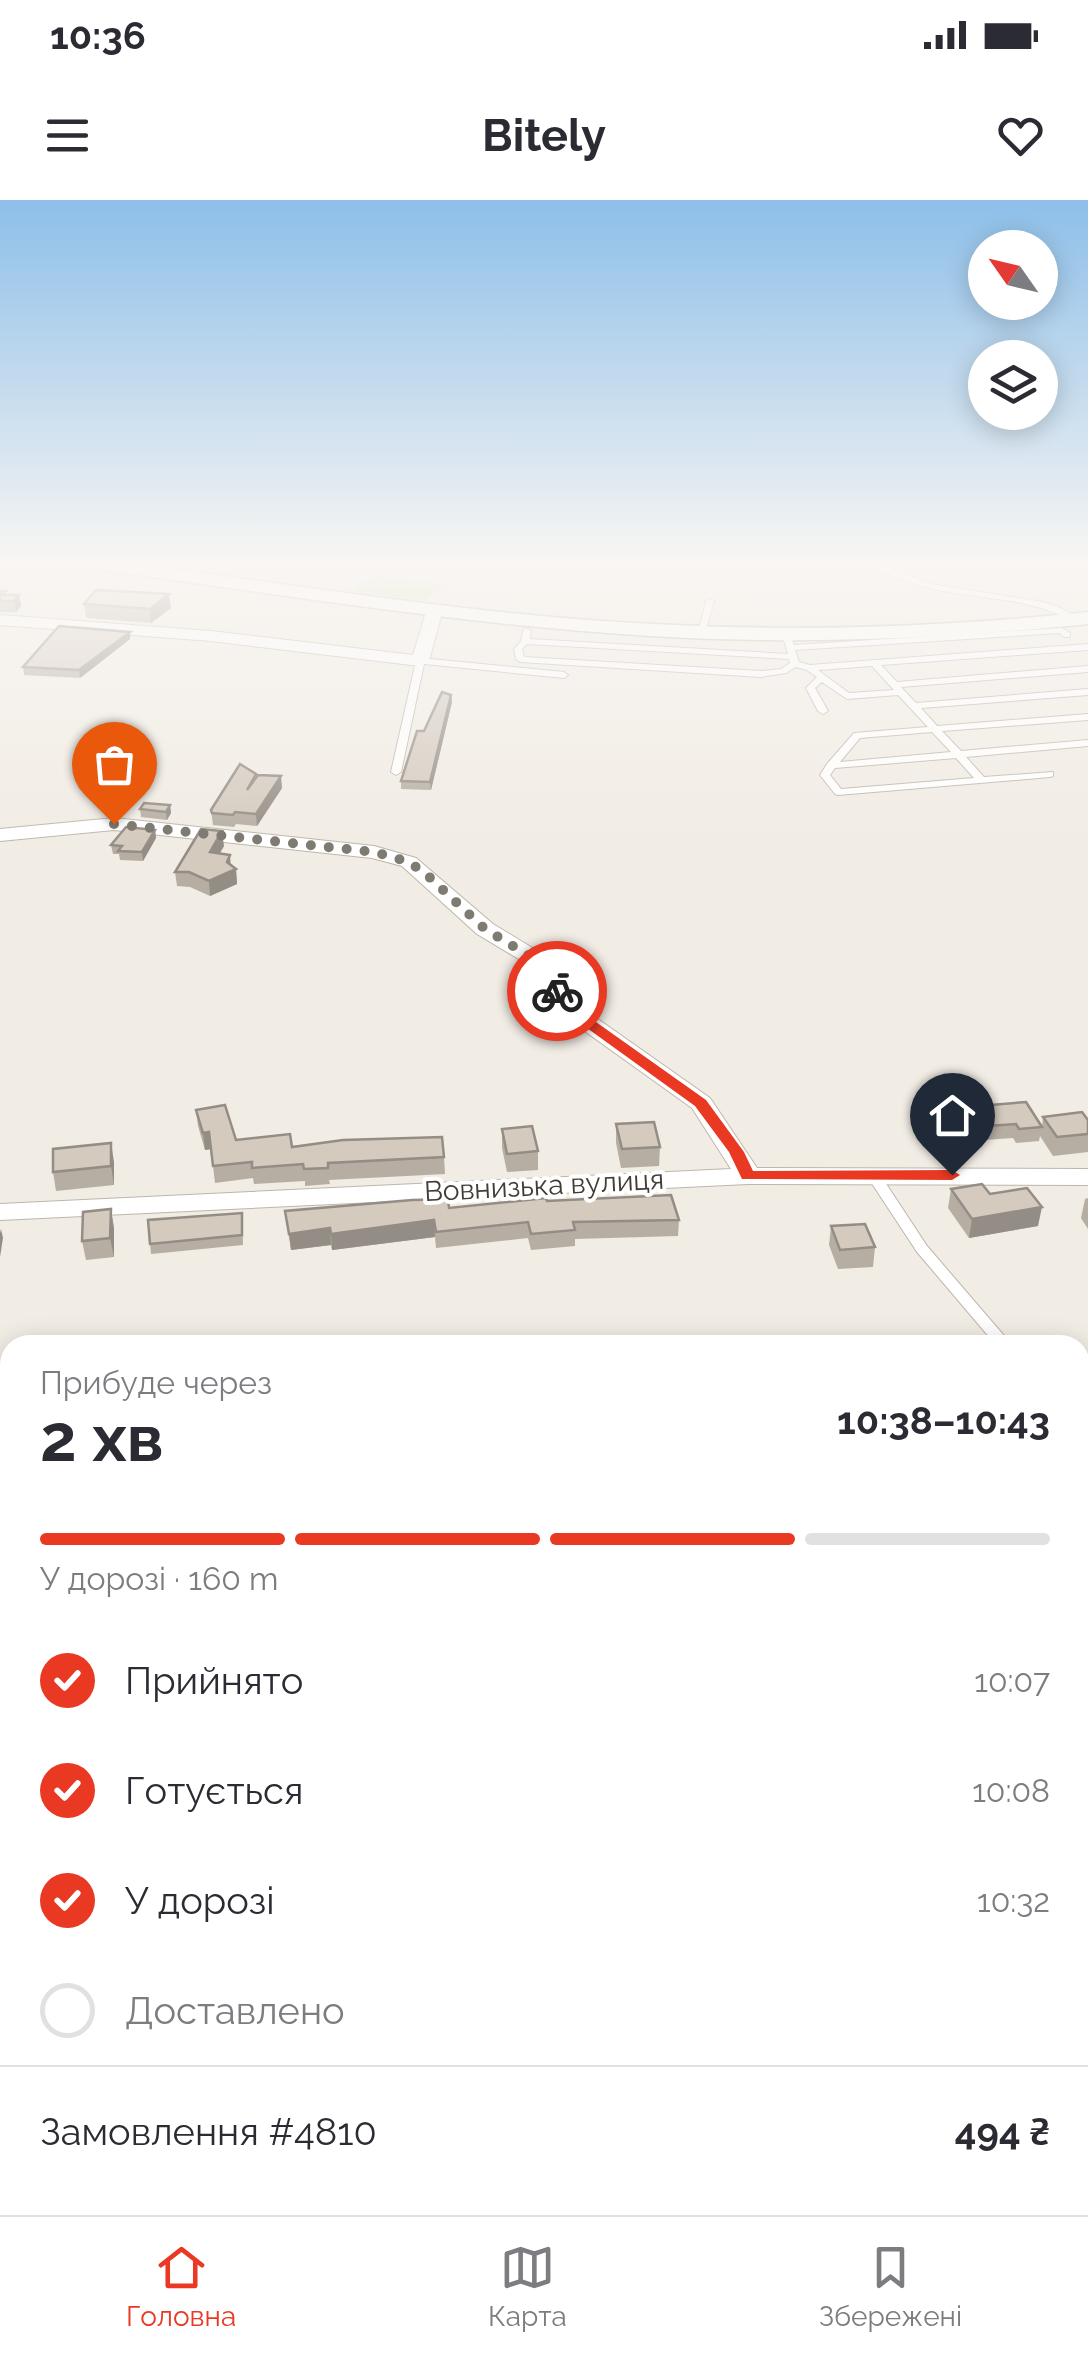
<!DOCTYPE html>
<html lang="uk">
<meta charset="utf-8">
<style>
body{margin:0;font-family:Raleway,sans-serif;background:#f7f7f7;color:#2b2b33;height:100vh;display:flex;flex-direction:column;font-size:38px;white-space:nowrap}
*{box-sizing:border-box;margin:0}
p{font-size:32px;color:#7c7c81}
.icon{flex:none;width:55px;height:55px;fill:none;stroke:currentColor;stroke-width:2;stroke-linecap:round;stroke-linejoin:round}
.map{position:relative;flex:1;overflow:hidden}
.details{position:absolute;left:0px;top:1135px;width:1090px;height:880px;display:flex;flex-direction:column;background:#fff;border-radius:30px 30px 0 0;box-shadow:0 5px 25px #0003}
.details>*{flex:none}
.needle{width:65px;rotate:304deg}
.tools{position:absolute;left:968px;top:30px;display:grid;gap:20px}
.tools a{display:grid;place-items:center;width:90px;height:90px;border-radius:50%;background:#fff;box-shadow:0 5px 25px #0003;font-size:50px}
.pin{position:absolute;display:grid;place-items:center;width:85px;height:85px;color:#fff;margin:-102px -42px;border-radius:50% 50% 50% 0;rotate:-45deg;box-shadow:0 0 10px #0007}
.pin .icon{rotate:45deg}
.courier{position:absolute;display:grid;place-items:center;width:100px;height:100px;margin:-50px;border:8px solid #e93923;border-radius:50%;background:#fff;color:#222;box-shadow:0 2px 12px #0007}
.summary em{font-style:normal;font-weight:700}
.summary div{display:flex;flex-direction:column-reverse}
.summary{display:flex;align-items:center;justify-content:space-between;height:170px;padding:0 40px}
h1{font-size:65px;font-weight:700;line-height:75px}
.bar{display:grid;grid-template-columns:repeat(4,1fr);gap:15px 10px;align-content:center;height:120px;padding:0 40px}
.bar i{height:12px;border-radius:8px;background:#e1e1e2}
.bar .active{background:#e93923}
.bar p{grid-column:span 4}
.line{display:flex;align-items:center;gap:25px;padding:0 40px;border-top:2px solid #e1e1e2}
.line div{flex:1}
ol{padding:0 40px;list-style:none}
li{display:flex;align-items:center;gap:30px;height:110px}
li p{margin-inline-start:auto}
li .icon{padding:10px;border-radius:50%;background:#e93923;color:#fff;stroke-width:4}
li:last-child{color:#7c7c81}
li i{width:55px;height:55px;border:5px solid #e1e1e2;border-radius:50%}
.status{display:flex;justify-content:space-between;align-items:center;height:70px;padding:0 50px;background:#fff;direction:ltr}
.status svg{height:28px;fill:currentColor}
header{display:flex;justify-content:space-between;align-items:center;height:130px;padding:0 40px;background:#fff;font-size:45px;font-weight:700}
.tabs{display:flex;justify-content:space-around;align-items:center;height:140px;border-top:2px solid #e1e1e2;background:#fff;font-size:28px;color:#7c7c81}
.tabs a{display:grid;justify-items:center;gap:5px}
.tabs .active{color:#e93923}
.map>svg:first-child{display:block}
</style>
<div class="status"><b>10:36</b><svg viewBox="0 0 49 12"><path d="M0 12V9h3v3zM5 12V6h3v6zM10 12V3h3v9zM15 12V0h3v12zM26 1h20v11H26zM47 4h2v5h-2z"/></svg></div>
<header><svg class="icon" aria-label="menu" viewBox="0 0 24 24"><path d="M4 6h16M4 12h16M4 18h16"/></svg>Bitely<svg class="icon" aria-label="heart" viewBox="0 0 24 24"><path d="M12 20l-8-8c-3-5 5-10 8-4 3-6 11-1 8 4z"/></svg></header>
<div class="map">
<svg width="1088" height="2015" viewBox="0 0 1088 2015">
<rect width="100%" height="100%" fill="#f1ece4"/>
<polygon fill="#cde2b0" points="374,376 444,385 425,401 354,391"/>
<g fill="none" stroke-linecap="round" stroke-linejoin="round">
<defs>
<g id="service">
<path d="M867 365H883L931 384 1043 402 1061 408 1079 419 1072 421C1031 399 994 400 949 392 921 388 892 376 867 365Z"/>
<polygon points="710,399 714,401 705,432 698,434 706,401"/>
<path d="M524 428 531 430 530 439 788 454 782 434 786 431 790 434 794 445 1062 428 1070 433V437H1064L1060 433 795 450 799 462 810 465 1088 444V450L881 465 897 482 1088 466V472L901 487 916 503 1088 489V495L921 508 937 526 1088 514V520L942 531 961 551 1088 540V546L966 557 984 577 1053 572V576L1050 577 838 595 835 594 820 575 827 564 854 533 928 527 898 495 847 499 822 482 815 488 828 511 823 514 818 511 806 488 817 477 807 470 796 467 786 473 761 477 520 462 516 459 514 449 521 441ZM527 444 789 459 790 463 781 469 761 471 524 457 522 449ZM872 466 894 490 849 493 818 470ZM932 532 951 552 840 562 860 538ZM956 558 974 578 841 589 830 575 835 568Z"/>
<polygon points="420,458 564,472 568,475 564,478 424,464 401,572 396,575 391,572 416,461"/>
<polygon points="874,972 879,973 927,1046 1012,1145 996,1145 917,1052 867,976"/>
<polygon points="1080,1228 1088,1233 1088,1250 1080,1245"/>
</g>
<g id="minor">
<polygon points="435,404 443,409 429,461 420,466 211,441 0,425 0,415 211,431 413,455 427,409"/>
<polygon points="114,618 374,646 416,658 493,724 549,758 575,803 710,898 757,968 1088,969 1088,985 748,984 0,1020 0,1004 731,969 692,908 558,812 532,767 477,734 402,666 372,658 114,630 0,641 0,629"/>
<rect x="1080" y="1384" width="8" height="26"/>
<polygon points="1080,1825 1088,1828 1088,1870 1080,1866"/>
<polygon points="10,1964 10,2005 22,2005 0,2011 0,1965"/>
<polygon points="153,2005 209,2005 213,2015 157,2015"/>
</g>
<path id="tertiary" d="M93 365H141C312 387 483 416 655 424 800 432 944 427 1088 412V424C942 439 796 445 650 436 466 425 284 395 102 370Z"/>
</defs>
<use href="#service" stroke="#beb6ab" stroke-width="2"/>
<use href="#minor" stroke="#beb6ab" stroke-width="2"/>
<use href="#tertiary" stroke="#beb6ab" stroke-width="3"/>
<use href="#service" fill="#fff" fill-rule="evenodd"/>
<use href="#minor" fill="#fff" fill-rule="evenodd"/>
<use href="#tertiary" fill="#fff" fill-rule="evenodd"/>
</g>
<g fill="#b6aea3">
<polygon points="0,391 7,395 19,395 21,406 16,412 0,412"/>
<polygon points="84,404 171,408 151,423 86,418"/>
<polygon points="130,432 130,439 80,478 24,475 23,467"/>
<polygon points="452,502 431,590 401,589 401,581 424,531"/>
<polygon points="257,577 282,588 257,626 236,624 234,627 213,625 211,610"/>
<polygon points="170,605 171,613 167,620 141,617 140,609"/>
<polygon points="155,630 156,638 143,661 120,660 119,654 113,654 111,645"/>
<polygon points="224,646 219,653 236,669 237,684 210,696 190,687 177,686 175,672"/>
<polygon points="946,905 1042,926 1043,917 1088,920 1088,952 1053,956 1040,936 1039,941 1016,943 1013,938 955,942 944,919"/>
<polygon points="196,910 236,940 292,947 444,957 445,974 329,980 330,984 305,986 305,981 254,984 253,978 215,983 211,949 205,950 198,926"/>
<polygon points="616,924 660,947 659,966 621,968 616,943"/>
<polygon points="502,929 538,951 538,970 507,972 502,948"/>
<polygon points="114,962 114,985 56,991 53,972"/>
<polygon points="951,989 990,994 1038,1026 969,1038 948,1008"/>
<polygon points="1088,998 1088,1029 1081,1018 1085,999"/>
<polygon points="547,1001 679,1020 678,1036 575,1039 575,1046 531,1050 528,1038 436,1048 435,1037 332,1050 331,1045 291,1050 285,1011 449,1008"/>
<polygon points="111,1009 114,1029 114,1057 86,1060 82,1041"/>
<polygon points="242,1013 243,1045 151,1054 148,1020"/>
<polygon points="831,1026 875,1047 873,1067 838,1069 829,1045"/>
<polygon points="10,1529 10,1617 0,1618 0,1530"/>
<polygon points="10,1801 10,1906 0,1906 0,1802"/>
<polygon points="1080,1909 1088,1913 1088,2012 1076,2005 1080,2005"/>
<polygon points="401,2005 539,2005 539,2015 402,2015"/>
</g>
<g fill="#948d85">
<polygon points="169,394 171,408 151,423 150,409"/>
<polygon points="19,395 21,406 16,412 14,401"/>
<polygon points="130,432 130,439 80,478 79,470"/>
<polygon points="451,495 452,502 431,590 430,582"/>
<polygon points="281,576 282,588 257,626 256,614"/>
<polygon points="170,605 171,613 167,620 166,612"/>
<polygon points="155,630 156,638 143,661 142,652"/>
<polygon points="222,631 224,646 212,667 210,652"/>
<polygon points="230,655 231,670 236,669 237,684 210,696 209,681 227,662"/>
<polygon points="209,932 211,949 205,950 203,933"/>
<polygon points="111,943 114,962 114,985 111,966"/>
<polygon points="1042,1007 1038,1026 969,1038 972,1019"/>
<polygon points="111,1009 114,1029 114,1057 110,1038"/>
<polygon points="434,1020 435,1037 332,1050 331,1034"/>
<polygon points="330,1028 331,1045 291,1050 289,1034"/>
<polygon points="1,1029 3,1038 0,1057 0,1033"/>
<polygon points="539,2005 539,2015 531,2015"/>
</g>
<g fill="#d4cabe" stroke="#948d85" stroke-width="2.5">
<polygon points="96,390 169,394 150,409 84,404"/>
<polygon points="0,391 6,391 2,395 19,395 14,401 0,401"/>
<polygon points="59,426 130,432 79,470 23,467"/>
<polygon points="442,492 451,495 430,582 401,581 417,531 424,531"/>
<polygon points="240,564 256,574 247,590 258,575 281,576 256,614 235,612 233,615 212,613 211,610"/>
<polygon points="144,603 170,605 166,612 140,609"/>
<polygon points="126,627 155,630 142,652 118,651 122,646 111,645"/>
<polygon points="201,629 222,631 210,652 230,655 227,662 236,669 209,681 189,672 175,672"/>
<polygon points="1026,902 1042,927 1019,929 1016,924 958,928 946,905 978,906"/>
<polygon points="225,905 236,940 290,934 292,947 343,940 442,937 444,957 328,963 328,968 304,969 303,964 252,968 252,962 213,966 209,932 203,933 196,910"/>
<polygon points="1082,912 1088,920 1088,934 1057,937 1043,917"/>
<polygon points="654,922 660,947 622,949 616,924"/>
<polygon points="532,926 538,951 507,954 502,929"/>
<polygon points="111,943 111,966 53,972 53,949"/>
<polygon points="982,984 990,994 1027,988 1042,1007 972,1019 951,989"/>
<polygon points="671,995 679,1020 573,1022 575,1030 531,1034 528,1022 436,1032 434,1020 331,1034 330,1028 289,1034 285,1011 412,1000 448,999 449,1008 546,998 547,1001"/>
<polygon points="111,1009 110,1038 82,1041 83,1012"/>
<polygon points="242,1013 242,1035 150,1044 148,1020"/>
<polygon points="865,1024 875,1047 840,1050 831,1026"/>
<polygon points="10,1529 10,1586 0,1587 0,1530"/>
<polygon points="1080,1640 1088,1643 1088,1676 1080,1706"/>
<polygon points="10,1801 10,1875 0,1876 0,1802"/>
<polygon points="1080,1909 1088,1913 1088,1988 1080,1984"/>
<polygon points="403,2005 538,2005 531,2015 417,2015"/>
</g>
<linearGradient id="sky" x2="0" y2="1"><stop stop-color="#8dbfe9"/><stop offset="0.56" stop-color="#f9f6f3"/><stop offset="1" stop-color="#f9f6f3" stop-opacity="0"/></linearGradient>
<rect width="1088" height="647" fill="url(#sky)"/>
<polygon fill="#e93923" points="557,787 572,805 706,900 744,952 753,971 952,970 960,975 952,980 742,979 729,952 695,906 562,810 550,791"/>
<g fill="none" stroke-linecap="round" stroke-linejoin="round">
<polyline stroke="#7f7a72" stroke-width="10" stroke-dasharray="0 18" points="114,624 374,652 409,662 426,674 485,729 541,763 557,791"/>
</g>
<g text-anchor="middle" stroke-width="8" stroke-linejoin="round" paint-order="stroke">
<g font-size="28" fill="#423c35" stroke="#fff">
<text transform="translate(544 985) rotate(-3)" y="10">Вовнизька вулиця</text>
</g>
</g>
</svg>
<div class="tools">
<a><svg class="needle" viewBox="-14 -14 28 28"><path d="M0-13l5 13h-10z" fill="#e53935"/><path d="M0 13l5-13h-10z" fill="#7c7c81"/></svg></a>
<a><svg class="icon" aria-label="layers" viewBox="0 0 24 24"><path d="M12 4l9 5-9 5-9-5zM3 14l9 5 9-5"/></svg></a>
</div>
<div class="pin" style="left:114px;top:624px;background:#ea580c"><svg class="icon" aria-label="bag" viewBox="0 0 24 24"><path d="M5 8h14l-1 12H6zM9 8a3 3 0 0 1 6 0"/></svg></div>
<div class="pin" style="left:952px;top:975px;background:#1f2937"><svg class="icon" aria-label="home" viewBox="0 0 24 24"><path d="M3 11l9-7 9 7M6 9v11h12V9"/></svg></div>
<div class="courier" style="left:557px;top:791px"><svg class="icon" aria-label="bike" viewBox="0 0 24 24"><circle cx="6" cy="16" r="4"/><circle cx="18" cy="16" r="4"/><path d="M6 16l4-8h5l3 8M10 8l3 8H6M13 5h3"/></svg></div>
<section class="details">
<div class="summary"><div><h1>2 хв</h1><p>Прибуде через</p></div><em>10:38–10:43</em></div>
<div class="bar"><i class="active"></i><i class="active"></i><i class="active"></i><i></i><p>У дорозі · 160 m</p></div>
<ol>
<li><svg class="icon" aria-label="check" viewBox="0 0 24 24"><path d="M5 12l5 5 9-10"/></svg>Прийнято<p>10:07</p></li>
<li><svg class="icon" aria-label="check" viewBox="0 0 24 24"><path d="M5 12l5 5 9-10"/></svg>Готується<p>10:08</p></li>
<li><svg class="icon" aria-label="check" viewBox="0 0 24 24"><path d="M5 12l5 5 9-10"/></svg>У дорозі<p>10:32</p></li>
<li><i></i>Доставлено</li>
</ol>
<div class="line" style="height:130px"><div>Замовлення #4810</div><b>494 ₴</b></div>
</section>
</div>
<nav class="tabs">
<a class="active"><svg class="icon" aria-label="home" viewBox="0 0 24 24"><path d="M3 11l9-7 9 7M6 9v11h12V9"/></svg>Головна</a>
<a><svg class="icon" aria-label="map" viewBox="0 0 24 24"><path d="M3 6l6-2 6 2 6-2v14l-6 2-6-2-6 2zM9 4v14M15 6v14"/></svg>Карта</a>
<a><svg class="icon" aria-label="saved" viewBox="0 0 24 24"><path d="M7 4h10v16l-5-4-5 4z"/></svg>Збережені</a>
</nav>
